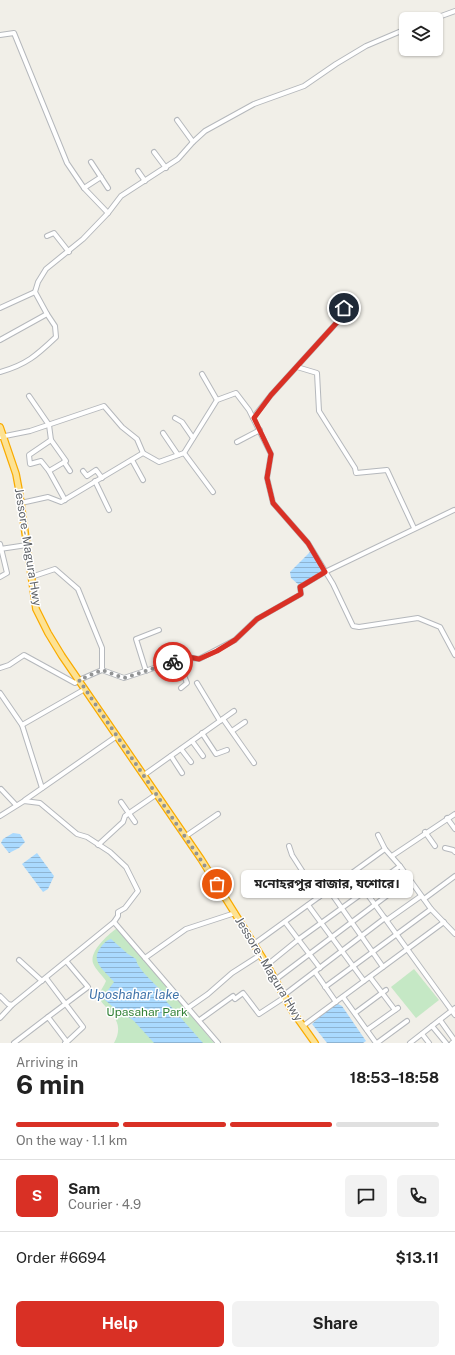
<!DOCTYPE html>
<meta charset="utf-8">
<style>
body{margin:0;font-family:"Public Sans","Noto Sans Bengali",sans-serif;background:#f2f2f2;color:#222;height:100vh;display:flex;flex-direction:column;font-size:15px;white-space:nowrap}
*{box-sizing:border-box;margin:0}
p{font-size:13px;color:#767676}
.icon{flex:none;width:22px;height:22px;fill:none;stroke:currentColor;stroke-width:2;stroke-linecap:round;stroke-linejoin:round}
.map{position:relative;height:1043px;overflow:hidden}
.side{display:flex;flex-direction:column;background:#fff;flex:1}
.side>*{flex:none}
.controls{position:absolute;left:399px;top:12px;display:grid;gap:8px}
.controls a{display:grid;place-items:center;width:44px;height:44px;border-radius:6px;background:#fff;box-shadow:0 1px 3px #0004;font-size:20px}
.pin{position:absolute;display:grid;place-items:center;width:34px;height:34px;color:#fff;margin:-17px;border:2px solid #fff;border-radius:50%;box-shadow:0 1px 4px #0007}
.courier{position:absolute;display:grid;place-items:center;width:40px;height:40px;margin:-20px;border:3px solid #d93025;border-radius:50%;background:#fff;color:#222;box-shadow:0 1px 5px #0007}
.bubble{position:absolute;height:28px;border-radius:6px;background:#fff;box-shadow:0 1px 3px #0004;font-size:13px;font-weight:700;line-height:28px;text-align:center}
.headline em{font-style:normal;font-weight:700}
.headline div{display:flex;flex-direction:column-reverse}
.headline{display:flex;align-items:center;justify-content:space-between;height:68px;padding:0 16px}
h1{font-size:26px;font-weight:700;line-height:30px}
.bar{display:grid;grid-template-columns:repeat(4,1fr);gap:6px 4px;align-content:center;height:48px;padding:0 16px}
.bar i{height:5px;border-radius:3px;background:#e0e0e0}
.bar .active{background:#d93025}
.bar p{grid-column:span 4}
.line{display:flex;align-items:center;gap:10px;padding:0 16px;border-top:1px solid #e0e0e0}
.line div{flex:1}
.round{display:grid;place-items:center;flex:none;width:42px;height:42px;border-radius:6px;background:#f2f2f2}
.primary-button{display:flex;gap:8px;margin-top:auto;padding:8px 16px}
.primary-button a{flex:1;height:46px;border-radius:6px;background:#d93025;color:#fff;font-size:16px;font-weight:700;line-height:46px;text-align:center}
.primary-button a+a{background:#f2f2f2;color:#222}
.map>svg:first-child{display:block}
</style>
<div class="map">
<svg width="455" height="1043" viewBox="0 0 455 1043">
<defs>
<pattern id="water-rules" width="6" height="5" patternUnits="userSpaceOnUse"><rect width="6" height="5" fill="#aadaff"/><path d="M0 2.5h6" fill="none" stroke="#8eb4d2"/></pattern>
</defs>
<rect width="100%" height="100%" fill="#f1efe8"/>
<g fill="#c5e8c5">
<path d="M117 928 214 1043H114C130 1015 94 1006 100 993 101 989 104 986 106 981 103 976 95 969 93 963 89 951 109 934 117 928Z"/>
<polygon points="414,969 439,1000 416,1018 391,987"/>
</g>
<g fill="url(#water-rules)">
<polygon points="311,551 323,572 300,586 291,578 290,572"/>
<polygon points="13,833 20,834 25,842 19,848 9,853 1,843 3,839"/>
<polygon points="37,853 54,876 48,889 43,892 22,864"/>
<path d="M111 939 128 954 136 959C137 970 160 988 168 997L166 1001 203 1043H154L134 1021 124 1014 119 1012 105 1000V994L114 982C106 972 91 963 99 950 102 945 105 941 111 939Z"/>
<polygon points="333,1004 338,1004 342,1006 366,1041 363,1043 327,1043 312,1024"/>
</g>
<g fill="none" stroke-linecap="round" stroke-linejoin="round">
<defs>
<g id="minor">
<polyline points="433,19 455,11"/>
<polyline points="0,35 14,33 67,163 84,188 108,213"/>
<polyline points="177,120 193,142"/>
<polyline points="154,152 166,168"/>
<polyline points="91,162 108,188"/>
<polyline points="138,171 145,181"/>
<polyline points="84,188 101,177"/>
<polyline points="47,236 54,233 69,252"/>
<polyline points="0,308 35,292"/>
<polyline points="0,340 47,314 35,292 38,282 46,269 83,239 108,213 121,196 178,159 193,142 205,131 254,104 304,86 336,64 366,46 406,29"/>
<polyline points="297,367 317,373 319,411 355,468 356,473 387,470 414,528"/>
<path d="M0 372C26 365 37 355 56 337L55 326 47 314"/>
<polyline points="202,374 217,400"/>
<polyline points="29,396 49,425 51,440 66,461 49,471"/>
<polyline points="175,418 182,422 193,438"/>
<polyline points="253,418 271,395 340,319 345,312 344,308"/>
<polyline points="163,433 178,455"/>
<polyline points="0,437 30,431 104,406 122,427 137,439 143,453"/>
<polyline points="51,440 29,455 30,464 41,461 49,471 65,500"/>
<polyline points="237,442 260,430"/>
<polyline points="184,453 213,492"/>
<polyline points="132,460 143,480"/>
<polyline points="64,462 70,471"/>
<polyline points="83,471 87,476 96,470 102,478"/>
<polyline points="95,481 109,510"/>
<polyline points="21,503 48,497 61,502 143,453 159,462 184,453 217,400 236,393 249,410 271,454 267,478 273,503 308,543 333,584 353,626 359,627 418,618 440,627 455,655"/>
<polyline points="0,544 7,573 0,577"/>
<polyline points="0,549 27,545"/>
<polyline points="31,577 55,569 78,589 102,648 102,670"/>
<polyline points="178,661 187,683 181,688"/>
<polyline points="0,668 9,665 24,655 75,683 79,680 102,670 124,678 187,657 199,659 235,640 257,619 301,594 300,587 325,572 454,510"/>
<polyline points="146,671 136,639 159,630"/>
<polyline points="197,683 220,721"/>
<polyline points="0,693 22,725 42,788"/>
<polyline points="223,719 254,763"/>
<polyline points="22,725 85,689"/>
<polyline points="232,731 245,722"/>
<polyline points="202,733 216,754 227,750"/>
<polyline points="192,741 203,756"/>
<polyline points="181,749 191,762"/>
<polyline points="171,756 182,773"/>
<polyline points="144,775 234,711"/>
<polyline points="1,789 16,805"/>
<polyline points="25,800 117,736"/>
<polyline points="121,802 135,822"/>
<polyline points="0,816 24,801 40,803 77,834 87,837 110,852 126,867 138,891 125,908 118,912 118,916 114,922 12,1005 8,1004 0,996"/>
<polyline points="447,818 455,829"/>
<polyline points="425,832 435,846"/>
<polyline points="378,835 385,849 400,866 431,909 455,934"/>
<polyline points="186,836 218,814"/>
<polyline points="98,845 123,822 125,816 157,794"/>
<polyline points="289,846 292,855 319,897"/>
<polyline points="445,848 453,850 455,852"/>
<polyline points="392,856 455,814"/>
<polyline points="352,873 455,1015"/>
<polyline points="329,890 383,967"/>
<polyline points="424,899 455,876"/>
<polyline points="308,905 364,981"/>
<polyline points="387,920 421,896"/>
<polyline points="114,922 218,1043"/>
<polyline points="285,922 320,968"/>
<polyline points="254,944 385,849"/>
<polyline points="145,958 186,929 235,913"/>
<polyline points="19,960 42,981"/>
<polyline points="267,965 299,939 400,866"/>
<polyline points="315,972 336,1002"/>
<polyline points="370,977 395,1010"/>
<polyline points="46,978 83,1027 67,1042"/>
<polyline points="275,980 409,879"/>
<polyline points="325,987 431,909"/>
<polyline points="284,995 385,918"/>
<polyline points="343,997 376,1043"/>
<polyline points="188,1008 208,994 232,973 260,955"/>
<polyline points="355,1013 386,990"/>
<polyline points="48,1017 88,987 67,962"/>
<polyline points="0,1018 12,1005"/>
<polyline points="201,1019 233,996 235,999 243,993 259,1014 285,997"/>
<polyline points="440,1020 455,1041 452,1043"/>
<polyline points="303,1026 444,922"/>
<polyline points="432,1026 446,1043"/>
<polyline points="367,1030 398,1008"/>
<polyline points="422,1034 429,1043"/>
<polyline points="14,1043 48,1017 67,1042 65,1043"/>
<polyline points="377,1043 407,1021"/>
<polyline points="410,1043 455,1008"/>
</g>
<polyline id="highway" points="0,427 16,474 19,490 36,609 48,633 62,656 201,859 267,965 293,1012 315,1043"/>
</defs>
<use href="#minor" stroke="#b5b8bc" stroke-width="6"/>
<use href="#highway" stroke="#f9ab00" stroke-width="8"/>
<use href="#minor" stroke="#fff" stroke-width="4"/>
<use href="#highway" stroke="#fde293" stroke-width="5.5"/>
</g>
<g fill="none" stroke-linecap="round" stroke-linejoin="round">
<polyline stroke="#929495" stroke-width="4" stroke-dasharray="0 7.2" points="173,662 124,678 102,670 79,680 217,884"/>
<polyline stroke="#d93025" stroke-width="5" points="173,662 188,657 199,659 217,651 235,640 257,619 301,594 300,587 325,572 308,543 273,503 267,478 271,454 254,418 271,395 340,319 345,312 344,308"/>
</g>
<g text-anchor="middle" stroke-width="3" stroke-linejoin="round" paint-order="stroke">
<g font-size="12" fill="#5f6368" stroke="#fff">
<text transform="translate(28 547) rotate(81)" y="4">Jessore - Magura Hwy</text>
<text transform="translate(269 969) rotate(59)" y="4">Jessore - Magura Hwy</text>
</g>
<g font-size="12" fill="#348238" stroke="#fff">
<text x="147" y="1016">Upasahar Park</text>
</g>
<g font-size="13" font-style="italic" fill="#4174aa" stroke="#fff">
<text x="134" y="999">Uposhahar lake</text>
</g>
</g>
</svg>
<div class="controls">
<a><svg class="icon" aria-label="layers" viewBox="0 0 24 24"><path d="M12 4l9 5-9 5-9-5zM3 14l9 5 9-5"/></svg></a>
</div>
<div class="pin" style="left:217px;top:884px;background:#ea580c"><svg class="icon" aria-label="bag" viewBox="0 0 24 24"><path d="M5 8h14l-1 12H6zM9 8a3 3 0 0 1 6 0"/></svg></div>
<div class="pin" style="left:344px;top:308px;background:#1f2937"><svg class="icon" aria-label="home" viewBox="0 0 24 24"><path d="M3 11l9-7 9 7M6 9v11h12V9"/></svg></div>
<div class="courier" style="left:173px;top:662px"><svg class="icon" aria-label="bike" viewBox="0 0 24 24"><circle cx="6" cy="16" r="4"/><circle cx="18" cy="16" r="4"/><path d="M6 16l4-8h5l3 8M10 8l3 8H6M13 5h3"/></svg></div>
<div class="bubble" style="left:241px;top:870px;width:172px">ম‌ন‌োহরপুর বাজার, যশ‌োরে।</div>
</div>
<section class="side">
<div class="headline"><div><h1>6 min</h1><p>Arriving in</p></div><em>18:53–18:58</em></div>
<div class="bar"><i class="active"></i><i class="active"></i><i class="active"></i><i></i><p>On the way · 1.1 km</p></div>
<div class="line" style="height:72px"><b class="round" style="background:#d93025;color:#fff">S</b><div><b>Sam</b><p>Courier · 4.9</p></div><a class="round"><svg class="icon" aria-label="chat" viewBox="0 0 24 24"><path d="M4 5h16v11H9l-5 4z"/></svg></a><a class="round"><svg class="icon" aria-label="phone" viewBox="0 0 24 24"><path d="M5 4h4l2 5-3 2q2 4 5 5l2-3 5 2v4C11 20 4 13 5 4z"/></svg></a></div>
<div class="line" style="height:52px"><div>Order #6694</div><b>$13.11</b></div>
<div class="primary-button"><a>Help</a><a>Share</a></div>
</section>
